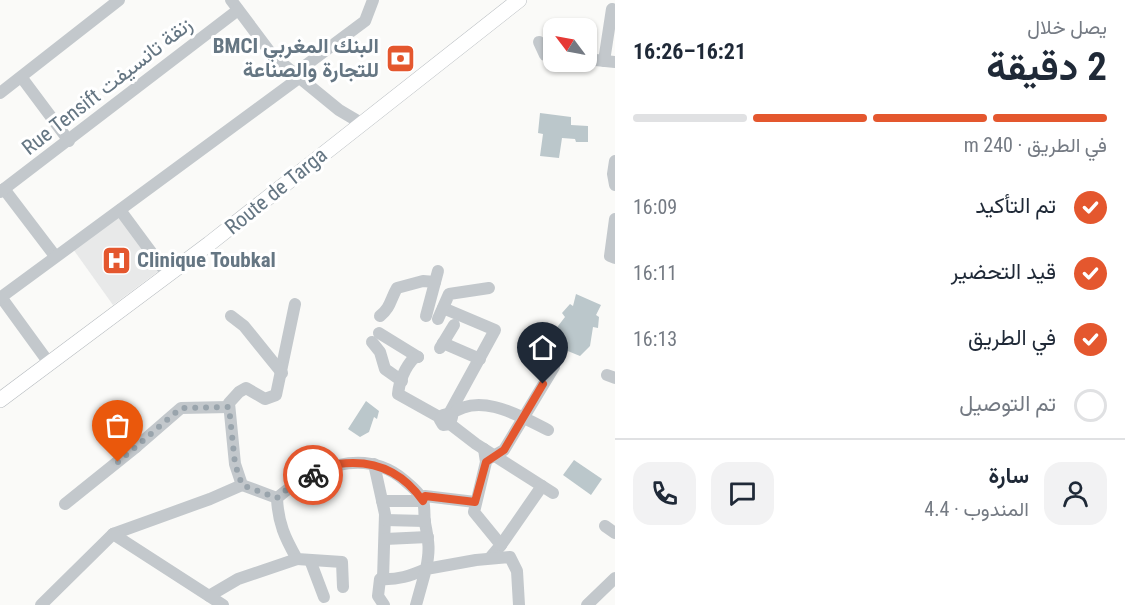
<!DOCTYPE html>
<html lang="ar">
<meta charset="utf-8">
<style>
body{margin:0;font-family:"Roboto Condensed",Vazirmatn,sans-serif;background:#f2f2f3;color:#1f2937;direction:rtl;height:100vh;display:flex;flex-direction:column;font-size:22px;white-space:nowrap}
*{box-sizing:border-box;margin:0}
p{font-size:20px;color:#747a83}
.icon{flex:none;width:33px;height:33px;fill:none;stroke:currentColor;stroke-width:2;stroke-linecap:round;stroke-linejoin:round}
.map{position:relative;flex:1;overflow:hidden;direction:ltr}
.details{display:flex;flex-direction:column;background:#fff;width:510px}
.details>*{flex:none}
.needle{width:39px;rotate:302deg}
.tools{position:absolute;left:543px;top:18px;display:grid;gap:12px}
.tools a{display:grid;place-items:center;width:54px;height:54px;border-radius:12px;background:#fff;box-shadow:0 2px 4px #0004;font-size:30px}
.pin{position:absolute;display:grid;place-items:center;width:51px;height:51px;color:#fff;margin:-62px -26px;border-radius:50% 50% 50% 0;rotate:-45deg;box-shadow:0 0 6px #0007}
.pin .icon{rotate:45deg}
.courier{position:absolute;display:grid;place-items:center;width:60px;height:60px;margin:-30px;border:4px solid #e4572e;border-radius:50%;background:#fff;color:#222;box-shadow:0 2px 8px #0007}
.headline em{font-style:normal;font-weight:700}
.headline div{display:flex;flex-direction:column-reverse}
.headline{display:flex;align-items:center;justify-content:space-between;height:102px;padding:0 18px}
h1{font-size:39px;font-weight:700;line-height:45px}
.bar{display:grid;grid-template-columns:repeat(4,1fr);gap:9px 6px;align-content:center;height:72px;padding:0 18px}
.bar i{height:8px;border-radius:4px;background:#e0e1e3}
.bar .current{background:#e4572e}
.bar p{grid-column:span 4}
.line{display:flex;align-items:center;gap:15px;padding:0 18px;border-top:2px solid #e0e1e3}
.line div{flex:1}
.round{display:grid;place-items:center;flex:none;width:63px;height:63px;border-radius:18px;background:#f2f2f3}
ol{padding:0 18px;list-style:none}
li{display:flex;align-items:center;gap:18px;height:66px}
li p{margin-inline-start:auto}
li .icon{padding:6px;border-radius:50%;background:#e4572e;color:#fff;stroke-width:4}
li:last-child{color:#747a83}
li i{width:33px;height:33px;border:3px solid #e0e1e3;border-radius:50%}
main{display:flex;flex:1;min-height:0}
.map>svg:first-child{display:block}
</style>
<main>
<section class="details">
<div class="headline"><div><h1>2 دقيقة</h1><p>يصل خلال</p></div><em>16:21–16:26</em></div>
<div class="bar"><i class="current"></i><i class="current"></i><i class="current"></i><i></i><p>في الطريق · 240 m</p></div>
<ol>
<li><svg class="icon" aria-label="check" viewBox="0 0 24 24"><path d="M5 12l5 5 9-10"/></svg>تم التأكيد<p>16:09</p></li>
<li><svg class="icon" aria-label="check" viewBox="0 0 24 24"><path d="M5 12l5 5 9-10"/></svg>قيد التحضير<p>16:11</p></li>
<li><svg class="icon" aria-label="check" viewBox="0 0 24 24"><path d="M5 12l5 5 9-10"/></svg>في الطريق<p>16:13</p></li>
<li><i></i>تم التوصيل</li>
</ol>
<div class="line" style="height:108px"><a class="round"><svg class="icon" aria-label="person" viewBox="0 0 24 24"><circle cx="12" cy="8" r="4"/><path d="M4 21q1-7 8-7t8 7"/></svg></a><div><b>سارة</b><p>المندوب · 4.4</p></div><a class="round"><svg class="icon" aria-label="chat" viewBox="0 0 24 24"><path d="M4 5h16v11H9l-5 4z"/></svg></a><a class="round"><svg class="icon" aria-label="phone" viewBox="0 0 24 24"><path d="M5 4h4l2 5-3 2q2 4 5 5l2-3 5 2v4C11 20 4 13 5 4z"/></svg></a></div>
</section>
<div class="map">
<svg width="615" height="605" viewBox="0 0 615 605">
<rect width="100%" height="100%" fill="#fafaf8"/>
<polygon fill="#e8e9e9" points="120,215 160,270 113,305 73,249"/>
<g fill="#bbc7cb">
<polygon points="540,113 571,117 571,125 588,126 588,142 576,142 575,139 562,138 559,158 540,156 543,134 538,133"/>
<polygon points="576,294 601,305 596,315 599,317 598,328 593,327 590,346 580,356 553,345 555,330 565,317 562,313 570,304 573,306"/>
<polygon points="366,401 379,411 377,419 374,417 369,432 360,437 348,429"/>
<polygon points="574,460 602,479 591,495 563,475"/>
</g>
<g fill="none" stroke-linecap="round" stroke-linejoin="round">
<defs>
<polyline id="major" points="0,400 209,244 519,0"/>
</defs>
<use href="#major" stroke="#b5babe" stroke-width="16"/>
<g stroke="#c3c8cc" stroke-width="12">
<polyline points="231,0 273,56 339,110 361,123"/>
<polyline points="539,42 545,55 554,56"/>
<polyline points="586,59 615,62"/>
<polyline points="604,61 612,9"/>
<polyline points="294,74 365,21 373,0"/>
<polyline points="22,78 69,141"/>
<polyline points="0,93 119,0"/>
<polyline points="615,161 613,174 615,185"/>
<polyline points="4,189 55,256"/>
<polyline points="0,192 238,10"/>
<polyline points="120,210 168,275"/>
<polyline points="615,219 610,256 615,258"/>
<polyline points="1,297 49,363"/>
<polyline points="0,298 299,78"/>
<path d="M295 304 276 395 265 399 246 388 239 392 229 403 235 464 242 485 277 498C312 468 364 446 404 480 410 485 419 492 423 500 425 507 424 516 425 523 429 543 430 550 426 569 410 576 398 580 380 579L378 596 384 605"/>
<polyline points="443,308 495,330 449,414"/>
<polyline points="231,316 244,326 282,373"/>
<path d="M380 316C391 307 390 300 397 288L423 281 435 282"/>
<polyline points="426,316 438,271"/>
<polyline points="438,319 449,294 489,288"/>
<polyline points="379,333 418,357"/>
<polyline points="372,342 380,352 385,369 402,381"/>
<polyline points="443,343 480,359"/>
<polyline points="440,348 454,325"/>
<path d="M418 357 414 358C405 367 399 382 398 394L441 418"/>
<polyline points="607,375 615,378"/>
<path d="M450 415C479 391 520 416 548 430"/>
<polyline points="450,424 452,417 447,414 443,415 440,420 443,425 450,424 476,444 553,493"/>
<polyline points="136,447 181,408 229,407"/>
<polyline points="484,449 486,462 474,512 501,545 490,558"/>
<polyline points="490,458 504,450 554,367"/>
<polyline points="374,464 385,514 383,579"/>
<path d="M277 498C278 523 285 538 297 559L342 562 343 587"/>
<polyline points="382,501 423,501 425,496 475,502"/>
<polyline points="65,504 136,447 107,411"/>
<polyline points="385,520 425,521"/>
<polyline points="605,526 615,533"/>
<polyline points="113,534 210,499 242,485"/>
<polyline points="385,539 428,537"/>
<polyline points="501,545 542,486"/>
<polyline points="310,560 324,597"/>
<polyline points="209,596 238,579 297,559"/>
<polyline points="41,605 113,534 223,605"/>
<polyline points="416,605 426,569 476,560 510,557 517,571 519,605"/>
<polyline points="587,605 615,578"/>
</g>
<use href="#major" stroke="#fff" stroke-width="15"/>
</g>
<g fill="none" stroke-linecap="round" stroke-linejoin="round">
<polyline stroke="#99a4ac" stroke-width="6" stroke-dasharray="0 10.8" points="118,462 181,408 229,407 235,464 242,485 277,498 293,484 313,475"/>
<path stroke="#e4572e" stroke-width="8" d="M313 475C321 471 330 465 338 464 374 459 402 471 423 501L425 496 475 502 486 462 504 450 543 384"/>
</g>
<defs>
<symbol id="bank-square" viewBox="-11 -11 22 22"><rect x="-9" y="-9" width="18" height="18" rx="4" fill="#e4572e" stroke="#fff"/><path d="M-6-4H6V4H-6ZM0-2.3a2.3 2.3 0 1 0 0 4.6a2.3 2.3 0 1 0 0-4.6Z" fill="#fff"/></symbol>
<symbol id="hospital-square" viewBox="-11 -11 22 22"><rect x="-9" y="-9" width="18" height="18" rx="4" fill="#e4572e" stroke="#fff"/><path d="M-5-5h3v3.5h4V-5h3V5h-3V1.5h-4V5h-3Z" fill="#fff"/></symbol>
</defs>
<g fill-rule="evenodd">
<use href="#bank-square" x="384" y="42" width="33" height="33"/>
<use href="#hospital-square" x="100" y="244" width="33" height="33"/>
</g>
<g text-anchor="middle" stroke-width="6" stroke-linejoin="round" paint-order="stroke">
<g font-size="21" font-weight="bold" fill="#657683" stroke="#fff" text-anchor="end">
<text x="379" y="53">BMCI البنك المغربي<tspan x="379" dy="24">للتجارة والصناعة</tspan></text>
<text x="137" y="267" text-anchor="start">Clinique Toubkal</text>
</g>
<g font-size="21" fill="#657683" stroke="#fff">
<text transform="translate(107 86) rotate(-38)" y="7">Rue Tensift زنقة تانسيفت</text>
<text transform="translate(276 191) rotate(-39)" y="7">Route de Targa</text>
</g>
</g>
</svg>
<div class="tools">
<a><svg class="needle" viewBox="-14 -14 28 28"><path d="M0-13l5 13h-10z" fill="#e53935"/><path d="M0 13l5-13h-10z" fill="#747a83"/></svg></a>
</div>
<div class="pin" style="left:118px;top:462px;background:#ea580c"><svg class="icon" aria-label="bag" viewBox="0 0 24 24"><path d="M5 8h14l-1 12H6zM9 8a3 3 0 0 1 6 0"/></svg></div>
<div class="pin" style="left:543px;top:384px;background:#1f2937"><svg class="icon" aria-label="home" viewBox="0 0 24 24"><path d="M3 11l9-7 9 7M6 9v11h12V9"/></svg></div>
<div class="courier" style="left:313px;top:475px"><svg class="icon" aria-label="bike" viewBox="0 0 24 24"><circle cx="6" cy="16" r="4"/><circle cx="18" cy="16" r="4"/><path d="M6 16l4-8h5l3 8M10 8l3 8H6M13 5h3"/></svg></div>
</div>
</main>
